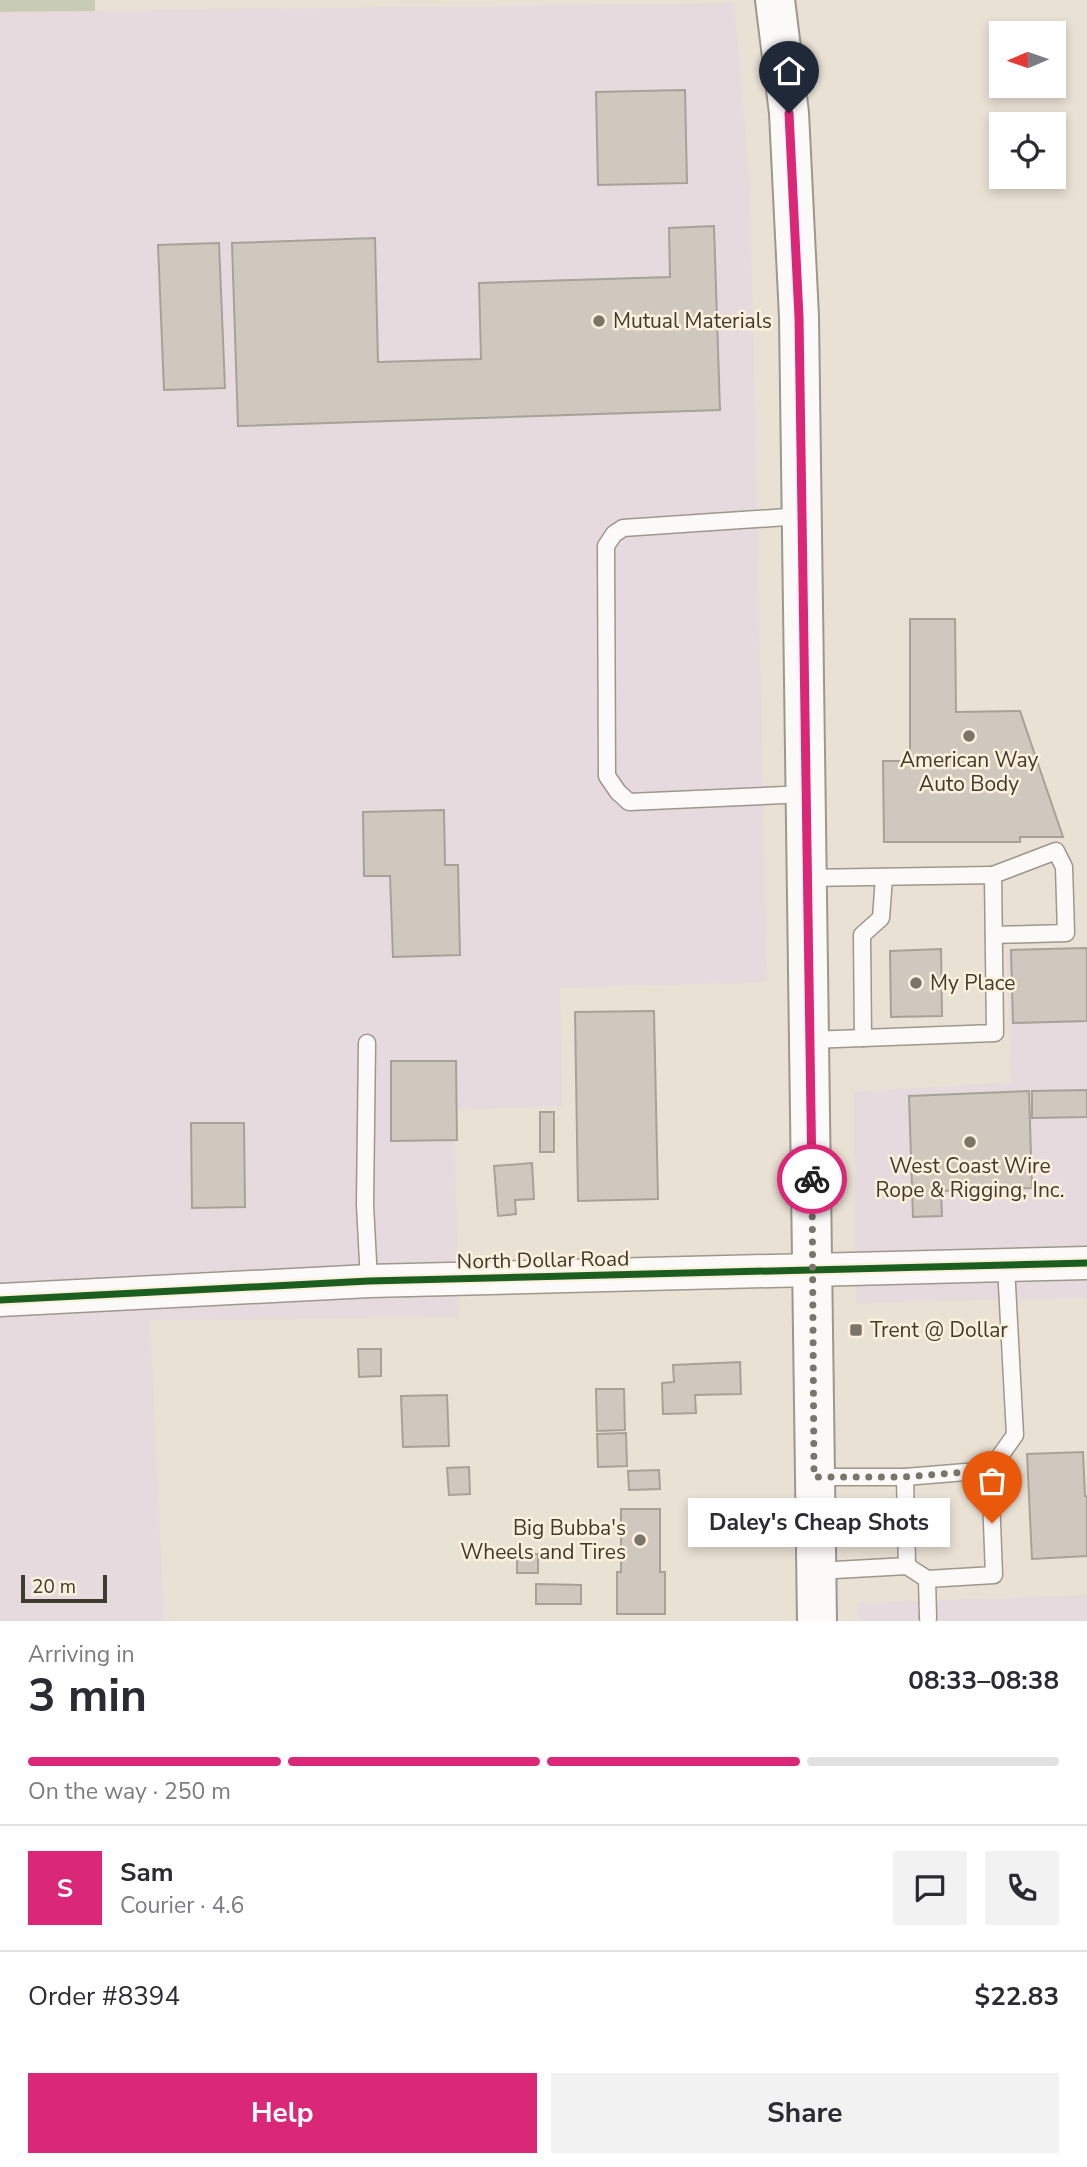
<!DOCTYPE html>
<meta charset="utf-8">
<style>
body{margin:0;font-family:"Nunito Sans",sans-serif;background:#f2f2f3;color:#2b2b33;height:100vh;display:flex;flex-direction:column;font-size:26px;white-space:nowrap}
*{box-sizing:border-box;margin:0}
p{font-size:23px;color:#7c7c81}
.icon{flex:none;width:38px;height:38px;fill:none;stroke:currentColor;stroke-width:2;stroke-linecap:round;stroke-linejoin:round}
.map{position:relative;height:1621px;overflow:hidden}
.drawer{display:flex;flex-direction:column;background:#fff;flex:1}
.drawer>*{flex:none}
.needle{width:46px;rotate:268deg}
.buttons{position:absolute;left:989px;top:21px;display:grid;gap:14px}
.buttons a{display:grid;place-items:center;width:77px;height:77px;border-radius:0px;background:#fff;box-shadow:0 4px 10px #0003;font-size:35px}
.scale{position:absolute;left:21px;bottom:18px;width:86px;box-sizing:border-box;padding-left:7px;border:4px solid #403a2f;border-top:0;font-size:19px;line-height:24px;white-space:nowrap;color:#403a2f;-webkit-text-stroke:5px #fdf1dc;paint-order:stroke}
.pin{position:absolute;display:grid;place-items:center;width:60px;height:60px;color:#fff;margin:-72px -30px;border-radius:50% 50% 50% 0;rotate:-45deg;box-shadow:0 0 7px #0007}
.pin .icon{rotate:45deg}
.courier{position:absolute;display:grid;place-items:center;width:70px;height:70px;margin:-35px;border:5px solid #db2777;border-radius:50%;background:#fff;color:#222;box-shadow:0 2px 9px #0007}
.bubble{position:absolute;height:49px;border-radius:0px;background:#fff;box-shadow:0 4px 10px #0003;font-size:23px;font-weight:700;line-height:49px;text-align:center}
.summary em{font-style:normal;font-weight:700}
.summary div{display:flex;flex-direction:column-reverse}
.summary{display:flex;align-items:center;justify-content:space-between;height:119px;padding:0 28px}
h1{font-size:46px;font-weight:700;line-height:52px}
.bar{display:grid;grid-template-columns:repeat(4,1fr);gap:10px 7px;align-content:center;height:84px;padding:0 28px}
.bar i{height:9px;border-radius:5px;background:#e1e1e2}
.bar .current{background:#db2777}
.bar p{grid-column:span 4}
.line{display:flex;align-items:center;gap:18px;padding:0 28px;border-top:2px solid #e1e1e2}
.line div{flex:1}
.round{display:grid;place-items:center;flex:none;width:74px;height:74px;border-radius:0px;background:#f2f2f3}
.button{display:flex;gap:14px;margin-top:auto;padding:14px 28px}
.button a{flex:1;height:80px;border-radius:0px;background:#db2777;color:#fff;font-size:28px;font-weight:700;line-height:80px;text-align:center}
.button a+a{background:#f2f2f3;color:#2b2b33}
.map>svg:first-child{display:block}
</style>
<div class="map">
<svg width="1087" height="1621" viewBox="0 0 1087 1621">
<rect width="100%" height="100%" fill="#e9e1d3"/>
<g fill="#e7dade">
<polygon points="734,3 750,187 767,982 560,988 562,1106 454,1110 459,1317 150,1320 164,1621 0,1621 0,12"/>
<polygon points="1087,947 1087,1298 856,1303 854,1092 1011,1082 1006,950"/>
<polygon points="1087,1595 1087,1621 859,1621 858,1603"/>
</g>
<polygon fill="#c9ccb5" points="0,0 95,0 95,11 0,12"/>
<g fill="#d0c8be" stroke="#a8a197" stroke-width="2">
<polygon points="685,90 687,183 598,185 596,92"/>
<polygon points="714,226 720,410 238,426 232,243 375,238 378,362 481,359 479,283 670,277 669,228"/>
<polygon points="219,243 225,388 164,390 158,245"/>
<polygon points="910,619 955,619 956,712 1020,711 1063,837 1020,837 1020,842 884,842 883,761 910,761"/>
<polygon points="444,810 445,865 458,865 460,955 393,957 390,876 364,876 363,812"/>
<polygon points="1087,948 1087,1021 1013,1023 1011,950"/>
<polygon points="941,949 942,1016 891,1017 890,951"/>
<polygon points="654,1011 658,1199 578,1201 575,1012"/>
<polygon points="391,1061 456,1061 457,1140 391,1141"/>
<polygon points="1087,1090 1087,1117 1032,1118 1032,1091"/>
<polygon points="1029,1091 1032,1188 941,1191 942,1216 913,1217 909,1096"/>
<rect x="540" y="1112" width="14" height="40"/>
<polygon points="191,1123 244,1123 245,1207 192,1208"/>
<polygon points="532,1163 534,1199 515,1200 516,1214 498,1216 494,1166"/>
<polygon points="358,1349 381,1349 381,1376 359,1377"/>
<polygon points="740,1362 741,1394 695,1395 696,1413 663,1414 662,1383 674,1382 673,1365"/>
<polygon points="596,1389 624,1389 625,1430 597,1431"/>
<polygon points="447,1395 449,1446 403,1447 401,1396"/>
<polygon points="626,1433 627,1466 598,1467 597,1434"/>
<polygon points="1083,1452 1085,1496 1087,1496 1087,1556 1032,1559 1027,1454"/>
<polygon points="469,1467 470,1494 449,1495 447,1468"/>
<polygon points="659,1470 660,1489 629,1490 628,1471"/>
<polygon points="621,1509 660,1509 660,1572 665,1572 665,1614 617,1614 617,1572 621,1572"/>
<rect x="517" y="1554" width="21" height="19"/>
<polygon points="536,1584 581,1585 581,1604 536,1604"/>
</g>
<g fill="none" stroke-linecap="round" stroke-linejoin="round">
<defs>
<g id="lane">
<polyline points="802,516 623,528 614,534 606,546 607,776 618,792 629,802 806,794"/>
<polyline points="993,875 1056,851 1064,867 1066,933 994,935"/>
<polyline points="808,878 993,875 995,1033 810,1040"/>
<polyline points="863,1038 862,935 881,918 884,877"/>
<polyline points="367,1043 365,1205 369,1281"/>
<polyline points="814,1477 905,1477 990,1470 1015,1435 1006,1266"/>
<polyline points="905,1477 907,1566"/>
<polyline points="817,1571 907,1566 927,1579 928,1618"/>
<polyline points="927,1579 994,1575 990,1470"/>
</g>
<polyline id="street" points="0,1300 369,1281 1087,1263"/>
<polyline id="primary" points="775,0 789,113 799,317 817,1621"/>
</defs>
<use href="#lane" stroke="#9d978c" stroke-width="19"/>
<use href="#street" stroke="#9d978c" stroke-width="35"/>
<use href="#primary" stroke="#9d978c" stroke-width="42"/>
<use href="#lane" stroke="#fcfaf8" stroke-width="16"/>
<use href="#street" stroke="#fcfaf8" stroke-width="32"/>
<use href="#primary" stroke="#fcfaf8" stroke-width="38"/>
<defs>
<polyline id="cycleway" points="0,1300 369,1281 1087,1263"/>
</defs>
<use href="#cycleway" stroke="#fdf1dc" stroke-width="11"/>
<use href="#cycleway" stroke="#1b5e20" stroke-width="7"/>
</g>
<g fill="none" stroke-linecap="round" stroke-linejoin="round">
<polyline stroke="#7b7468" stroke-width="7" stroke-dasharray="0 12.6" points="812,1179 814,1477 905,1477 990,1470 992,1523"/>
<polyline stroke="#db2777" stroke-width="9" points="789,113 799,317 812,1179"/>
</g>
<g fill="#7b7468" stroke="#fdf1dc" stroke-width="2.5">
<circle cx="599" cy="321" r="7"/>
<circle cx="969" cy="736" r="7"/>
<circle cx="916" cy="983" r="7"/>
<circle cx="970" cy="1142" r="7"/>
<rect x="849" y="1323" width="14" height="14" rx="3.5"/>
<circle cx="640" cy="1540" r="7"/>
</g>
<g text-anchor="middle" stroke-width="5" stroke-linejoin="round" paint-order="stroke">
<g font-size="21" fill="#403a2f" stroke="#fdf1dc" text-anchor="start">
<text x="613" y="328">Mutual Materials</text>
<text x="969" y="767" text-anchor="middle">American Way<tspan x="969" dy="24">Auto Body</tspan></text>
<text x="930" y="990">My Place</text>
<text x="970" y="1173" text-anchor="middle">West Coast Wire<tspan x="970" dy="24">Rope &amp; Rigging, Inc.</tspan></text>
<text x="870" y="1337">Trent @ Dollar</text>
<text x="626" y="1535" text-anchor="end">Big Bubba's<tspan x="626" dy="24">Wheels and Tires</tspan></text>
</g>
<g font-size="21" fill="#403a2f" stroke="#fdf1dc">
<text transform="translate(543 1260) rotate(-1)" y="7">North Dollar Road</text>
</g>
</g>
</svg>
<div class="buttons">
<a><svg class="needle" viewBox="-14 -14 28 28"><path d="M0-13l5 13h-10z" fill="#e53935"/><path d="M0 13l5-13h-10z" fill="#7c7c81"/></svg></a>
<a><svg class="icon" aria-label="locate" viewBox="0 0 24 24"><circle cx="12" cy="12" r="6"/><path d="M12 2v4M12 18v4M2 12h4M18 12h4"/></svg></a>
</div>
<div class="scale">20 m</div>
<div class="pin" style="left:992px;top:1523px;background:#ea580c"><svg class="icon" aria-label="bag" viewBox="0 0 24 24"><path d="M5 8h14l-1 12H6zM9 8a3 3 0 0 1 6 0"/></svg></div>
<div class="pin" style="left:789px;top:113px;background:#1f2937"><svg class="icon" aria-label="home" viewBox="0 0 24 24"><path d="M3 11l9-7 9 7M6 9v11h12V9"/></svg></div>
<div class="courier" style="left:812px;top:1179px"><svg class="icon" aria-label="bike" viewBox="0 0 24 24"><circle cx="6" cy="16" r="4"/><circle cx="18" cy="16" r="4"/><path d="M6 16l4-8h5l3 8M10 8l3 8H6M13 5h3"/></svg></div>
<div class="bubble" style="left:688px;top:1498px;width:262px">Daley's Cheap Shots</div>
</div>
<section class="drawer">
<div class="summary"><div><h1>3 min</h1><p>Arriving in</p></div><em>08:33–08:38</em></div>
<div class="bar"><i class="current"></i><i class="current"></i><i class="current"></i><i></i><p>On the way · 250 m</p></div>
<div class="line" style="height:126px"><b class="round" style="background:#db2777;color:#fff">S</b><div><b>Sam</b><p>Courier · 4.6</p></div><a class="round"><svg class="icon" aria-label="chat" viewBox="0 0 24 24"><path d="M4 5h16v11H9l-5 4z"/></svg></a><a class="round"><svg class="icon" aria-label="phone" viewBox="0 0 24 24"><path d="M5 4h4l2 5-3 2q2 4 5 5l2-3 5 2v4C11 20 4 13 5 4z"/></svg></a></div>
<div class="line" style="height:91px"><div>Order #8394</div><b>$22.83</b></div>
<div class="button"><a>Help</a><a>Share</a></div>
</section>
